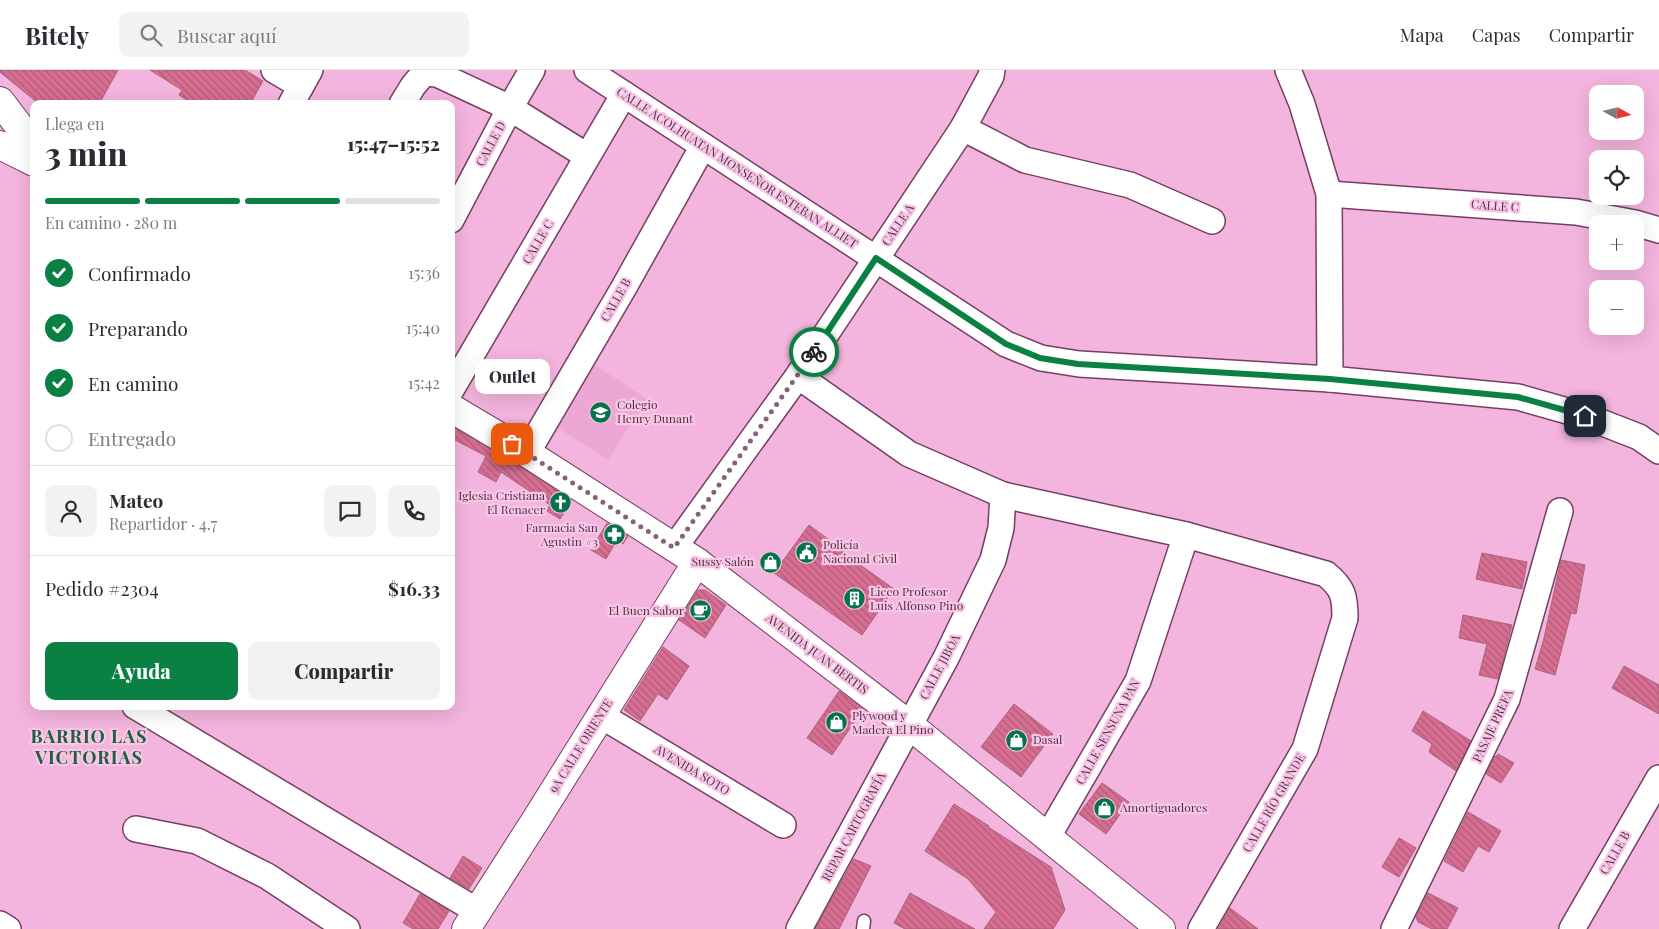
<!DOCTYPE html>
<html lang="es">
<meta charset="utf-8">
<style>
body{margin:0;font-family:"Playfair Display",serif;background:#f2f2f3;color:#2b2b33;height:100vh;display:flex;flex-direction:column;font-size:19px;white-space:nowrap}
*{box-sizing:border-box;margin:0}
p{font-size:16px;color:#7c7c81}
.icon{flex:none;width:28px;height:28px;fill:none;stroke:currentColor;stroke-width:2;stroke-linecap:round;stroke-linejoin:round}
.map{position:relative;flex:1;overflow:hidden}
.side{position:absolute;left:30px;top:30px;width:425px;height:610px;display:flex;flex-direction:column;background:#fff;border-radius:10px;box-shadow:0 5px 20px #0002}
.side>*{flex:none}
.needle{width:32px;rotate:98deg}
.controls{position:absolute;left:1589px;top:15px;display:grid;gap:10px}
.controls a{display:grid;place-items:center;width:55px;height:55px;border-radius:10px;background:#fff;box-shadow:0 5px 20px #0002;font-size:25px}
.pin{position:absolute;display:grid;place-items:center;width:42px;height:42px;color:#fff;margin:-21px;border-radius:10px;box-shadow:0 2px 8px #0006}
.courier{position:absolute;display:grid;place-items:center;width:50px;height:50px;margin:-25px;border:4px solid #0b8043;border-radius:50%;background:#fff;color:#222;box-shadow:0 1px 6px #0007}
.bubble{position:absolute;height:35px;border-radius:10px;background:#fff;box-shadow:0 5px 20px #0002;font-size:16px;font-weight:800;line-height:35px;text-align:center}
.summary em{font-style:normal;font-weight:800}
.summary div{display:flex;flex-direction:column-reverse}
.summary{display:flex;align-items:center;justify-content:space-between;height:85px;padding:0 15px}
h1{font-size:32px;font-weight:800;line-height:38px}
.bar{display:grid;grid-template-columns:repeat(4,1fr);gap:8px 5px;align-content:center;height:60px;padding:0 15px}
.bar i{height:6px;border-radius:4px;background:#e1e1e2}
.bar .current{background:#0b8043}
.bar p{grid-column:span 4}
.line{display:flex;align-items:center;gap:12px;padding:0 15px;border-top:1px solid #e1e1e2}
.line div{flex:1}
.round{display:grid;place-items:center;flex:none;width:52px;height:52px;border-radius:10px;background:#f2f2f3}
ol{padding:0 15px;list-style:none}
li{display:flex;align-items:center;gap:15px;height:55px}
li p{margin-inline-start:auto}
li .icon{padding:5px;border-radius:50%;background:#0b8043;color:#fff;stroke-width:4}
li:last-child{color:#7c7c81}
li i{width:28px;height:28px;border:2px solid #e1e1e2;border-radius:50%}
.action{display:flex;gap:10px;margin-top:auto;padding:10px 15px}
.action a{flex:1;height:58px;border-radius:10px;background:#0b8043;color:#fff;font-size:20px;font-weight:800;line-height:58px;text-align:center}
.action a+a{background:#f2f2f3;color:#2b2b33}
header{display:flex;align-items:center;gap:30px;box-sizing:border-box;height:70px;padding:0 25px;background:#fff;border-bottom:1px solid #e1e1e2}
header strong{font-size:24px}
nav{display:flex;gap:28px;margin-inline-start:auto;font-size:18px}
.search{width:350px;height:45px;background:#f2f2f3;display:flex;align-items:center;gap:12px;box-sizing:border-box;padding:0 18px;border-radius:10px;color:#7c7c81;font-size:19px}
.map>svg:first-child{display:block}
</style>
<header>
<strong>Bitely</strong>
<div class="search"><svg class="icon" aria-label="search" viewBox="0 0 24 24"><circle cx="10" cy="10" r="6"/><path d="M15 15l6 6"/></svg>Buscar aquí</div>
<nav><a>Mapa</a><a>Capas</a><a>Compartir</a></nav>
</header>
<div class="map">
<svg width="1659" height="859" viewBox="0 0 1659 859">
<defs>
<pattern id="building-back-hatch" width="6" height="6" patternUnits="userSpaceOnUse" patternTransform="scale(1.25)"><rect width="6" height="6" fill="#d76e91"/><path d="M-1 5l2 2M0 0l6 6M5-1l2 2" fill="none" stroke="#b15b78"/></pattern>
</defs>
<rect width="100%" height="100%" fill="#f3b4dd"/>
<polygon fill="#eda7d4" points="595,295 647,329 608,390 555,356"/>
<g fill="url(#building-back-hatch)" stroke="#a8657a">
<polygon points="0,0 118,0 99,34 39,34 0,2"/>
<polygon points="150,0 245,0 263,11 250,34 193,34 179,25 182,20"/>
<polygon points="451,356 519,396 572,430 560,449 547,441 550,435 501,402 496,412 478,402 486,386 451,368"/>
<polygon points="607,453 628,466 623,474 617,470 606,489 591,480"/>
<polygon points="809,455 832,472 849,487 894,519 862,565 774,503"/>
<polygon points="1482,483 1527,492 1522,519 1476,509"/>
<polygon points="1561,490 1585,495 1576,544 1571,543 1555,605 1535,599 1544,568"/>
<polygon points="698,520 705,520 726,535 705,568 679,550"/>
<polygon points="1463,545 1512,555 1498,609 1479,605 1487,574 1459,568"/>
<polygon points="663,577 689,596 667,630 658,624 640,651 624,640"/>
<polygon points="1624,596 1659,615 1659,644 1612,618"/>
<polygon points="839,621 863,639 832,685 807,668"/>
<polygon points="1014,634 1053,664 1021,707 981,677"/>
<polygon points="1423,641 1471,671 1456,701 1429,682 1432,674 1412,661"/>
<polygon points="1498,684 1514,693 1501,713 1486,704 1495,686 1496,687"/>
<polygon points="1102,713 1129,732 1106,764 1079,744"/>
<polygon points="954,734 989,756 988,757 1051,797 1065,840 1053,859 984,859 996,842 968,809 925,781"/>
<polygon points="1468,742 1501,761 1489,782 1478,776 1463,802 1444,791"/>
<polygon points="1399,768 1416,778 1399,807 1382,797"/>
<polygon points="463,786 482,798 469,819 450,808"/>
<polygon points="854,789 871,796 839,859 815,859"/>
<polygon points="910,823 975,859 905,859 894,853"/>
<polygon points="1428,823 1458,838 1447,859 1432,859 1418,852 1416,847"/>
<polygon points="420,824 449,841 438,859 413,859 403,853"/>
<polygon points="1230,838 1258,859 1218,859"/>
</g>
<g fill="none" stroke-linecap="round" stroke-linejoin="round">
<defs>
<polyline id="lane" points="863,859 864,851"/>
<g id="street">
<polyline points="274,0 301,16"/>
<polyline points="587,0 1006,274 1041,288 1079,294 1330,309 1518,327 1585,346 1639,367 1659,381"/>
<polyline points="1288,0 1302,34 1329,124 1330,309"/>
<polyline points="291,34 310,0"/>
<polyline points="402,34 413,16 424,3 437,4 510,38 587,86"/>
<polyline points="963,58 1025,90 1130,115 1212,151"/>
<polyline points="1329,124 1576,142 1635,153 1659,160"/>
<polyline points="451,150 510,38 532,0"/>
<path d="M798 306 909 384 1003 425 1186 465 1326 504C1343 518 1345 526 1345 548L1305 679 1201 859"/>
<polyline points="451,320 624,24"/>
<polyline points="527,383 623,219 703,76"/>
<polyline points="674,478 798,306 963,58 991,6 992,0"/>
<polyline points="135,636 477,841"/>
<polyline points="600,645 783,755"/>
<polyline points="136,759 197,771 267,806 347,859"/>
<polyline points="1047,768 1138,611 1186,465"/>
<polyline points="0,854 8,859"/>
<polyline points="799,859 946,588 993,490 1001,458 1003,425"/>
<polyline points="1394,859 1507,629 1560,441"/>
<polyline points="1572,859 1659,708"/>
</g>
<g id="secondary">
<polyline points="0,31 34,76"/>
<polyline points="0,75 34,92"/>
<polyline points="451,338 527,383 697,492 908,654 1161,859"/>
<polyline points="466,859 537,748 697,492"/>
</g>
</defs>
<use href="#lane" stroke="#753f64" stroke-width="15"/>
<use href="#street" stroke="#753f64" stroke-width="28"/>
<use href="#secondary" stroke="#753f64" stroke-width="30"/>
<use href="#lane" stroke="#fff" stroke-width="12"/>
<use href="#street" stroke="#fff" stroke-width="25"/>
<use href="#secondary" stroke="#fff" stroke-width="28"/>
</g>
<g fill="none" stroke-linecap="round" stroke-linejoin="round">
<polyline stroke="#87617a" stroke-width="5" stroke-dasharray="0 9" points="512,374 674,478 814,282"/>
<polyline stroke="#0b8043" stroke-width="6" points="814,282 876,188 1006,274 1040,288 1078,294 1330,309 1518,327 1585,346"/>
</g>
<defs>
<symbol id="school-disc" viewBox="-11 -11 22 22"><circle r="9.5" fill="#06724a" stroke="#f9c6e6"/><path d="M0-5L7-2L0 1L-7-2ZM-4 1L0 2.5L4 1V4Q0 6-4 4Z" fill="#fff"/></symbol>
<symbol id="church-disc" viewBox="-11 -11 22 22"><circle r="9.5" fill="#06724a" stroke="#f9c6e6"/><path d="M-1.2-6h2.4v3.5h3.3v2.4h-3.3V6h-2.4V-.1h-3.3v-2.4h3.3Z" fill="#fff"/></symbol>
<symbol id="pharmacy-disc" viewBox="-11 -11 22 22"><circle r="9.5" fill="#06724a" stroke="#f9c6e6"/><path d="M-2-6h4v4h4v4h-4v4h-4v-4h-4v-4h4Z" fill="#fff"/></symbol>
<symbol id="civic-disc" viewBox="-11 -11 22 22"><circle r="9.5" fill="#06724a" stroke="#f9c6e6"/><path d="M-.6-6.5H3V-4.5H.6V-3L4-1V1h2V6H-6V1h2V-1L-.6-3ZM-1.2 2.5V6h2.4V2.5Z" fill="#fff"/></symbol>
<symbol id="shop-disc" viewBox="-11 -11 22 22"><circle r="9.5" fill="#06724a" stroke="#f9c6e6"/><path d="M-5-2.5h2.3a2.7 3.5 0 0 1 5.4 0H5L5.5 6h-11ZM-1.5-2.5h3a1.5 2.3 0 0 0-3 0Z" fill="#fff"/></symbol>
<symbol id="building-disc" viewBox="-11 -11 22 22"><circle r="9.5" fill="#06724a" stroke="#f9c6e6"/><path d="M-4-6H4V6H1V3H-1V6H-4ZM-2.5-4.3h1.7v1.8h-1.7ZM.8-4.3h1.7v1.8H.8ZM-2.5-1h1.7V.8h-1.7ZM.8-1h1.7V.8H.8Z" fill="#fff"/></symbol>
<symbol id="cafe-disc" viewBox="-11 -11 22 22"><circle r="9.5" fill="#06724a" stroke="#f9c6e6"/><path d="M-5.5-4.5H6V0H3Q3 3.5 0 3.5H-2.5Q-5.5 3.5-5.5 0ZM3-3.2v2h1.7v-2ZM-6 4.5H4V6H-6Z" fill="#fff"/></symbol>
</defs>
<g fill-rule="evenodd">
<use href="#school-disc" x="588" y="330" width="25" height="25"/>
<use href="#church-disc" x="548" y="420" width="25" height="25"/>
<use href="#pharmacy-disc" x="602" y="452" width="25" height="25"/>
<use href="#civic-disc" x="794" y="470" width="25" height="25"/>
<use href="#shop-disc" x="758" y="480" width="25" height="25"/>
<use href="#building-disc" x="842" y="516" width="25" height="25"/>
<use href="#cafe-disc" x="688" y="528" width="25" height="25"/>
<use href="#shop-disc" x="824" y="640" width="25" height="25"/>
<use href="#shop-disc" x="1004" y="658" width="25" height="25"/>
<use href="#shop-disc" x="1092" y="726" width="25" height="25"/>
</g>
<g text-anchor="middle" stroke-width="4.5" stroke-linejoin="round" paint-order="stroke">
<g font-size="12" fill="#4d3444" stroke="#f9c6e6">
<text transform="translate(491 74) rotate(-62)" y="4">CALLE D</text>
<text transform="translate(737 98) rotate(33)" y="4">CALLE ACOLHUATAN MONSEÑOR ESTEBAN ALLIET</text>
<text transform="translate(1495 136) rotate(4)" y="4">CALLE C</text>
<text transform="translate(898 155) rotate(-56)" y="4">CALLE A</text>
<text transform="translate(538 172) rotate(-60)" y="4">CALLE C</text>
<text transform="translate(616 230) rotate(-60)" y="4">CALLE B</text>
<text transform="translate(817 584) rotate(37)" y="4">AVENIDA JUAN BERTIS</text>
<text transform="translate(940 597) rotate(-62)" y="4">CALLE JIBOA</text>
<text transform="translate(1493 656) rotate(-65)" y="4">PASAJE PREFA</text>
<text transform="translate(1108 662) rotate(-61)" y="4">CALLE SENSUNA PAN</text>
<text transform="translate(581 676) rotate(-58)" y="4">9A CALLE ORIENTE</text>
<text transform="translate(692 700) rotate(31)" y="4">AVENIDA SOTO</text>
<text transform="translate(1274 733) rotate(-60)" y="4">CALLE RÍO GRANDE</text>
<text transform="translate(854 757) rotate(-62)" y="4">REPAR CARTOGRAFÍA</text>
<text transform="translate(1615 783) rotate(-60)" y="4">CALLE B</text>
</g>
<g font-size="12" fill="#4d3444" stroke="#f9c6e6" text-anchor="start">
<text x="617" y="339">Colegio<tspan x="617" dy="14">Henry Dunant</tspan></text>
<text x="545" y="430" text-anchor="end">Iglesia Cristiana<tspan x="545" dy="14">El Renacer</tspan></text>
<text x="598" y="462" text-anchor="end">Farmacia San<tspan x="598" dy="14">Agustin #3</tspan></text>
<text x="823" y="479">Policía<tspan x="823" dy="14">Nacional Civil</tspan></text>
<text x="754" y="496" text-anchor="end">Sussy Salón</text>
<text x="870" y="526">Liceo Profesor<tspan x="870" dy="14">Luis Alfonso Pino</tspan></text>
<text x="684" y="545" text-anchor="end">El Buen Sabor</text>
<text x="852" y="650">Plywood y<tspan x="852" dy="14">Madera El Pino</tspan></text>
<text x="1033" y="674">Dasal</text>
<text x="1120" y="742">Amortiguadores</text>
</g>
<g font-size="18" font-weight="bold" letter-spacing="1" fill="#215f43" stroke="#f9c6e6">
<text x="89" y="673">BARRIO LAS<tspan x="89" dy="21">VICTORIAS</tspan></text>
</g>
</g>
</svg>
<div class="controls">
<a><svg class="needle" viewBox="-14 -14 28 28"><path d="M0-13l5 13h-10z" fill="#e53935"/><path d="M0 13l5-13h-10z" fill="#7c7c81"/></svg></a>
<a><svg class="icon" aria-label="locate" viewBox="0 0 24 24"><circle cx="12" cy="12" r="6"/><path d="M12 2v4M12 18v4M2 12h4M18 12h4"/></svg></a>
<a>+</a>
<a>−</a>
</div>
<div class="pin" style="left:512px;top:374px;background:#ea580c"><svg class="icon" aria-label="bag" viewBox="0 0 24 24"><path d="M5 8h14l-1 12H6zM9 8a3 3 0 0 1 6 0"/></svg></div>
<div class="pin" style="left:1585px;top:346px;background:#1f2937"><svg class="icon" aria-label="home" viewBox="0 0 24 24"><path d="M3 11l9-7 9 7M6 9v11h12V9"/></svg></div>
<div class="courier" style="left:814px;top:282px"><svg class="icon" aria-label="bike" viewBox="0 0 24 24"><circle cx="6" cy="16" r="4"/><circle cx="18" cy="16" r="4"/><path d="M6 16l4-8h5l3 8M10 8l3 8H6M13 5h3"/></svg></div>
<div class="bubble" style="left:475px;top:289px;width:75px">Outlet</div>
<section class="side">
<div class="summary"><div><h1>3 min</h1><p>Llega en</p></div><em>15:47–15:52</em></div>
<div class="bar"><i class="current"></i><i class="current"></i><i class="current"></i><i></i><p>En camino · 280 m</p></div>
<ol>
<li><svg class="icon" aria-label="check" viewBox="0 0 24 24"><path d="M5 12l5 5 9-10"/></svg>Confirmado<p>15:36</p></li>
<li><svg class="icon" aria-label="check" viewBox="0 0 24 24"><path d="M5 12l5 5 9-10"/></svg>Preparando<p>15:40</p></li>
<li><svg class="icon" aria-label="check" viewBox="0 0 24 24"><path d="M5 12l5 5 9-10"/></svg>En camino<p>15:42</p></li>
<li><i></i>Entregado</li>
</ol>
<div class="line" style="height:90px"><a class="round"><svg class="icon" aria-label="person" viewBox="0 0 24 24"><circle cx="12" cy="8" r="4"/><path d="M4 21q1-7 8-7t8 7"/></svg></a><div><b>Mateo</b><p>Repartidor · 4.7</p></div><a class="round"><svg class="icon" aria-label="chat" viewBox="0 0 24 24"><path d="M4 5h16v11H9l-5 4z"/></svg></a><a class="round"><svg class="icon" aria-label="phone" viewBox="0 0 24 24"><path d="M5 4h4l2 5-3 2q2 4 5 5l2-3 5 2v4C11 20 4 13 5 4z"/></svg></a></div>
<div class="line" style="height:65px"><div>Pedido #2304</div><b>$16.33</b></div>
<div class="action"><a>Ayuda</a><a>Compartir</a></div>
</section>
</div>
